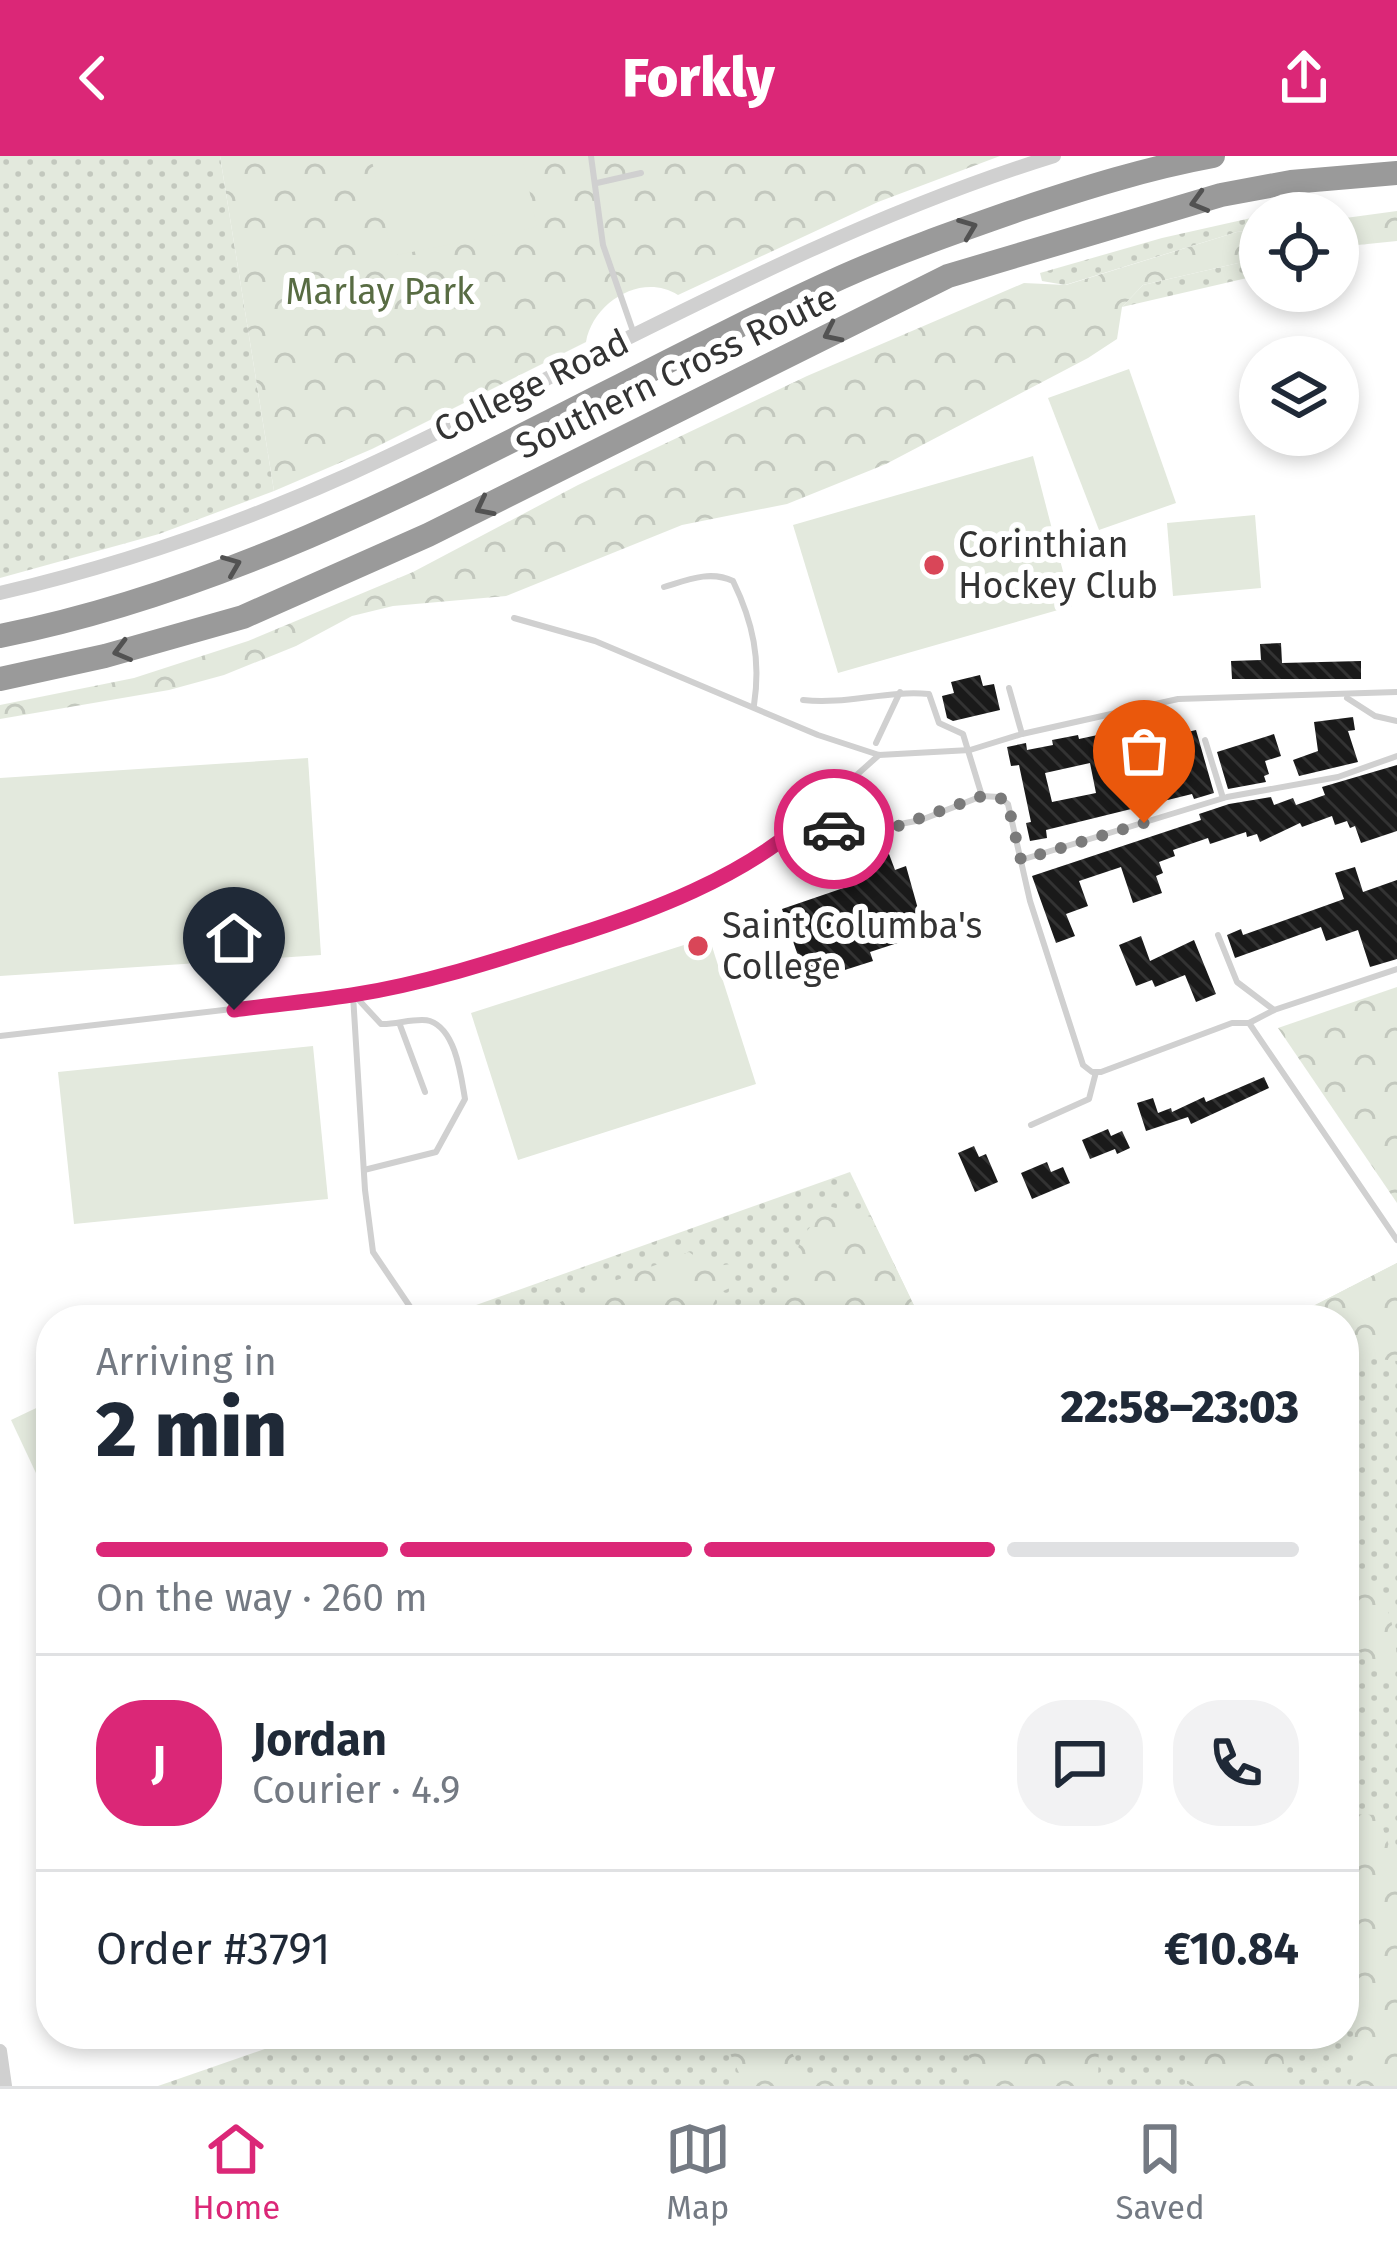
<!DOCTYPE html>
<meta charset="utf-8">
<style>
body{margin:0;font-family:"Fira Sans",sans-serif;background:#f2f2f3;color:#1f2937;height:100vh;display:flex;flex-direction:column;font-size:45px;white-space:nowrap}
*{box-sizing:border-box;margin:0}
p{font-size:39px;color:#747a83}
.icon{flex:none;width:66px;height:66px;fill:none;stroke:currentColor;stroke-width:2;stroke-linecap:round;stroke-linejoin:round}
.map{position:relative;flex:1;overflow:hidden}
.details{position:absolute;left:36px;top:1149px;width:1323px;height:744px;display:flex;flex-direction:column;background:#fff;border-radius:48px;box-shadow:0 6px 18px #0003}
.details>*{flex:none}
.buttons{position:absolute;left:1239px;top:36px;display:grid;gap:24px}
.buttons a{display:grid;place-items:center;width:120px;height:120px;border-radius:50%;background:#fff;box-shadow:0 6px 18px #0003;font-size:60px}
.pin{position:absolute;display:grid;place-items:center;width:102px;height:102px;color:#fff;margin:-123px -51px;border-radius:50% 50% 50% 0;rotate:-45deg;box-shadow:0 0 12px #0007}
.pin .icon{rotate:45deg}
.courier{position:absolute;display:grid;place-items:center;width:120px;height:120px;margin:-60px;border:9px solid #db2777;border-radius:50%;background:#fff;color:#222;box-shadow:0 3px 15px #0007}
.overview em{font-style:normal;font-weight:800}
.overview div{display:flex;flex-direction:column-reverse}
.overview{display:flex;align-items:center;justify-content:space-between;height:204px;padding:0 60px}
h1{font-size:78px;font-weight:800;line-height:90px}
.bar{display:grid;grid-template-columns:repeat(4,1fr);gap:18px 12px;align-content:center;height:144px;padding:0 60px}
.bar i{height:15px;border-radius:9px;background:#e0e1e3}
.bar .current{background:#db2777}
.bar p{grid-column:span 4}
.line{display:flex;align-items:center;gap:30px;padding:0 60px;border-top:3px solid #e0e1e3}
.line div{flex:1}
.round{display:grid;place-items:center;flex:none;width:126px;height:126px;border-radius:48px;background:#f2f2f3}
header{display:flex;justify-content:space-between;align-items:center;height:156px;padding:0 60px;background:#db2777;color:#fff;font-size:54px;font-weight:800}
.tabs{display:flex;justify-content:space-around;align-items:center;height:168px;border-top:3px solid #e0e1e3;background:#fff;font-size:33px;color:#747a83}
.tabs a{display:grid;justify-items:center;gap:6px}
.tabs .current{color:#db2777}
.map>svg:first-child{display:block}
</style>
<header><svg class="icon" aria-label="back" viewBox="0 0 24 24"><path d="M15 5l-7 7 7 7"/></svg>Forkly<svg class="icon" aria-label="share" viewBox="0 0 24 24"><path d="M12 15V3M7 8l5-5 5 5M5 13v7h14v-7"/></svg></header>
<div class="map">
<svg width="1397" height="1930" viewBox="0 0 1397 1930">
<defs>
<pattern id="grass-dots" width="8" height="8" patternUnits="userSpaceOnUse" patternTransform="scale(3)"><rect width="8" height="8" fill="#e3e9dd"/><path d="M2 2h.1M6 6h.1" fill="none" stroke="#c3c8be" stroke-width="1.8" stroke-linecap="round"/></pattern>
<pattern id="forest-crowns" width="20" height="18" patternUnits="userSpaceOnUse" patternTransform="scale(3)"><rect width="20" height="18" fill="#e3e9dd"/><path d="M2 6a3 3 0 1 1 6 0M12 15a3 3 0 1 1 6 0" fill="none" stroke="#c3c8be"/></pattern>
<pattern id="building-back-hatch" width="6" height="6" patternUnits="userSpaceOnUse" patternTransform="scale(3)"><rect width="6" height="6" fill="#1a1a1a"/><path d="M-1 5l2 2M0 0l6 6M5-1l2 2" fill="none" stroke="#333"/></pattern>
</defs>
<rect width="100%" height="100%" fill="#fff"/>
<g fill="url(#grass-dots)">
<polygon points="0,0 220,0 274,335 159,378 0,422"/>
<polygon points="1260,60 1260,73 1237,76 1065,129 1042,125 1040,117 1162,82"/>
<polygon points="1260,102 1260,119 1122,151 1143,129"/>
<polygon points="850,1016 921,1164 450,1164 448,1159"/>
<polygon points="1397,1107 1397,1930 158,1930 308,1878 1344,1878 1344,1164 1286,1164"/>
</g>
<g fill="url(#forest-crowns)">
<path d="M220 0H1000L878 46 678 139C642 116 593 146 586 186L372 293 274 335Z"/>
<polygon points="1397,55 1397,85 1338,91 1338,63"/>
<polygon points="1260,73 1260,102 1143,129 1122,151 1117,183 1088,202 886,308 787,348 682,369 506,440 393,450 352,460 296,490 224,519 169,534 0,563 0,549 134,522 248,485 413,416 578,329 807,220 1024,127 1066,129 1237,76"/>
<polygon points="1397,831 1397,1047 1278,872"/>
<polygon points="828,1050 871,1061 921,1164 755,1164 762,1149 786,1133 801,1082"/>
<polygon points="689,1096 710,1111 731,1108 736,1129 719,1137 705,1164 616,1161 550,1164 537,1155"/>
<polygon points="1397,1107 1397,1205 1369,1202 1344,1216 1344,1164 1286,1164"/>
<path d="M1349 1406C1386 1426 1397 1473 1397 1512L1380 1517 1344 1479V1407Z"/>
<polygon points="1344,1658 1378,1659 1392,1698 1397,1697 1397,1930 1350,1930 1356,1901 1344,1726"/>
<polygon points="721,1878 783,1878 801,1915 847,1930 745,1930"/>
<polygon points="963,1878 1099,1878 1098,1930 977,1930"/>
<polygon points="1187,1878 1281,1878 1286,1930 1187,1930"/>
</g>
<g fill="#e3e9dd">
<polygon points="371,0 522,0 537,71 392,100"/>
<polygon points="1129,213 1176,347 1099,374 1048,242"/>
<polygon points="1033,300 1072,450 838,517 793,369"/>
<polygon points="1255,359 1261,432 1173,440 1167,367"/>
<polygon points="308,602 321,799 0,820 0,622"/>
<polygon points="709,781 756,928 518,1004 471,857"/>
<polygon points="313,890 328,1043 74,1068 58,916"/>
<polygon points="51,1245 51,1349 11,1264"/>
</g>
<g fill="url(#building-back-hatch)" fill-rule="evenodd">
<polygon points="1281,487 1282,507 1361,505 1361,523 1232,523 1231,505 1261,504 1260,488"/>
<polygon points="980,519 983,530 994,528 1000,554 953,565 947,562 942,540 954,537 951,526"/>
<polygon points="1353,561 1355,574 1348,575 1358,606 1299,620 1293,604 1318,595 1314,566"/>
<path d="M1130 572 1133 590 1111 595 1120 635 1160 623 1152 597 1186 586 1183 577 1196 574 1214 637 1194 643 1192 638 1046 674 1047 682 1030 685 1026 667 1031 666 1019 609 1011 610 1007 591 1026 587 1027 594 1053 589 1052 584 1078 579 1079 583ZM1090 607 1096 637 1052 646 1045 617Z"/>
<polygon points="1274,578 1281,600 1265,605 1269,618 1264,620 1266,626 1228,633 1217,596"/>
<polygon points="1397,609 1397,675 1361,687 1355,670 1350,672 1347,665 1335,669 1332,660 1302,671 1300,667 1260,686 1257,678 1247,681 1246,676 1210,688 1208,682 1173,694 1175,700 1159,706 1163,717 1156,720 1162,737 1133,747 1121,711 1079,725 1088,750 1066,758 1075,780 1056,787 1032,720 1201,664 1199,658 1229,648 1271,641 1274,649 1293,642 1296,649 1325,639 1322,631"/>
<polygon points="889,698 895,714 906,710 925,778 870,796 873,805 807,826 782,753 858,727 852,711"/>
<polygon points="1355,711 1363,736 1397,724 1397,803 1370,811 1358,774 1326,785 1321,771 1235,802 1227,779 1241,773 1243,779 1344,743 1335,717"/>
<polygon points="1141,780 1150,805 1194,784 1216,838 1196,846 1185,819 1155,831 1152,824 1136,830 1119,789"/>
<polygon points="1264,921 1269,932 1191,968 1188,961 1146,975 1137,947 1153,942 1158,957 1171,952 1172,956 1204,941 1206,946"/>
<polygon points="1108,973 1111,980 1122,975 1130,992 1117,998 1115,993 1090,1003 1082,984"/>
<polygon points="974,990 979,1001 986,998 998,1026 975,1036 958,997"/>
<polygon points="1047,1006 1051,1016 1063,1011 1070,1027 1032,1043 1021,1017"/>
</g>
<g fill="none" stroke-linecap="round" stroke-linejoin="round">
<g stroke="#d0d0d0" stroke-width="6">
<polyline points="591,0 603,89 634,178"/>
<polyline points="597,27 641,17"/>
<path d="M664 431C687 424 710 414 733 425 753 466 761 504 754 549"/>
<polyline points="514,462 595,485 818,579 879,599 970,594 1022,578 1178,543 1397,536"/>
<polyline points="1009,532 1022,578"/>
<polyline points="1347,542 1375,560 1397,565"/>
<path d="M803 544C846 549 886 534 929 538L939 567 963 578 982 640"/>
<polyline points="1133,552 1144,600"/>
<polyline points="1205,584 1223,642"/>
<polyline points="876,587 900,536"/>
<polyline points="803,668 869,674 921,664 982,640 999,641 1008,648 1030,745 1083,909 1092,916 1101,916 1232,867 1249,867 1397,1084"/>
<polyline points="1021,704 1227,641 1338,621 1397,600"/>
<polyline points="1218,779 1237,826 1274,854"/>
<polyline points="353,839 365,1034 373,1096 419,1164"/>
<path d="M356 841 381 868C395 869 418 861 430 865 456 874 461 920 465 943L436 996 364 1014"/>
<polyline points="1249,867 1274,854 1397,813"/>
<polyline points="400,869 425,936"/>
<polyline points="0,880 353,839 445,819 514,799 626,763 691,736 784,684 879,599"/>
<polyline points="1031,969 1089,943 1096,916"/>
</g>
<g stroke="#d0d0d0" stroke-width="14">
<path d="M0 437C120 409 239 368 352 317 586 210 807 77 1054 0"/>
<polyline points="0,1895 5,1930"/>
</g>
<g stroke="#9a9a9a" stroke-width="24">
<path d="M0 480C301 420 566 246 842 121 900 95 961 74 1021 53 1084 32 1148 12 1213 0"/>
<polyline points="0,523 105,500 243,461 428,379 948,120 1221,39 1291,26 1397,17"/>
</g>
</g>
<defs><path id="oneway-chevron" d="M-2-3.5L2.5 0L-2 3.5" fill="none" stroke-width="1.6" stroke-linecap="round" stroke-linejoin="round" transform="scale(3)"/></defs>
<g stroke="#525252">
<use href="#oneway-chevron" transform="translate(1199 46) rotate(164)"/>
<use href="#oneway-chevron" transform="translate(968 72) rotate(-21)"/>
<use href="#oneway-chevron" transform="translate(832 177) rotate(154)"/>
<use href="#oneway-chevron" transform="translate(484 351) rotate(153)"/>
<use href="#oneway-chevron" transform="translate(232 409) rotate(-22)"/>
<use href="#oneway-chevron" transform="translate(122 495) rotate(165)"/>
</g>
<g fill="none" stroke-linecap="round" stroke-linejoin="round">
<polyline stroke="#7a7a7a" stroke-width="12" stroke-dasharray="0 21.6" points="834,673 898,670 982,640 999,641 1008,648 1021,704 1144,667"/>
<path stroke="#db2777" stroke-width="15" d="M234 854C273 849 313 845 352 839 428 827 501 803 573 780 653 755 738 722 802 668L834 673"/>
</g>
<g fill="#d94658" stroke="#fff" stroke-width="4.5">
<circle cx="934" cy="409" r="12"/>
<circle cx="698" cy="790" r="12"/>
</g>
<g text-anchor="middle" stroke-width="12" stroke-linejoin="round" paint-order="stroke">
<g font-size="36" fill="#586c43" stroke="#fff">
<text x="380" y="148">Marlay Park</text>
</g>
<g font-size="36" fill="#333" stroke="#fff">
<text transform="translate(676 215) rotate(-26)" y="13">Southern Cross Route</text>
<text transform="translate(531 229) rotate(-26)" y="13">College Road</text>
</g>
<g font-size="36" fill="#333" stroke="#fff" text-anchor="start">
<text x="958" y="401">Corinthian<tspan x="958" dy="41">Hockey Club</tspan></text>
<text x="722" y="782">Saint Columba's<tspan x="722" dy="41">College</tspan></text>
</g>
</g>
</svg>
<div class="buttons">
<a><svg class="icon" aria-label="locate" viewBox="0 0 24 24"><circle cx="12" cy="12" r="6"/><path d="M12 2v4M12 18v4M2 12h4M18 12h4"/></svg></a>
<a><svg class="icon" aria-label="layers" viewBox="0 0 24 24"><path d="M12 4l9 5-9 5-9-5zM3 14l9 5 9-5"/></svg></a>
</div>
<div class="pin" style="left:1144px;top:667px;background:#ea580c"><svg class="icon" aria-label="bag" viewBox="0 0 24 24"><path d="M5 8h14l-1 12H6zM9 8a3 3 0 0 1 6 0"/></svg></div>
<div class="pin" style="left:234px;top:854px;background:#1f2937"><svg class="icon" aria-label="home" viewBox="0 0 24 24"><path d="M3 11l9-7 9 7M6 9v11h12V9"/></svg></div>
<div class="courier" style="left:834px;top:673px"><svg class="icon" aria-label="car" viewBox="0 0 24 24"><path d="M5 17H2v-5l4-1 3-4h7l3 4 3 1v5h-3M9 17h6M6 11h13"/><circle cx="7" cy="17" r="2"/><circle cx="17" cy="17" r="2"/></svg></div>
<section class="details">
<div class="overview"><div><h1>2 min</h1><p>Arriving in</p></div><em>22:58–23:03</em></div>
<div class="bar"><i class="current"></i><i class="current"></i><i class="current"></i><i></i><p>On the way · 260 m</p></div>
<div class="line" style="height:216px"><b class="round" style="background:#db2777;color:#fff">J</b><div><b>Jordan</b><p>Courier · 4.9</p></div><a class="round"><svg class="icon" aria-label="chat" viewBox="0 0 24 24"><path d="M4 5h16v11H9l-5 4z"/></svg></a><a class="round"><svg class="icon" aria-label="phone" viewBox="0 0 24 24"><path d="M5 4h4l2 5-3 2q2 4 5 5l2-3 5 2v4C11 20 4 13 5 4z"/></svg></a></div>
<div class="line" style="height:156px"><div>Order #3791</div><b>€10.84</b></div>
</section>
</div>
<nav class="tabs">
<a class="current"><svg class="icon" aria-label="home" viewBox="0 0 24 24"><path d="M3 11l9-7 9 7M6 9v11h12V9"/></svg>Home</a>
<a><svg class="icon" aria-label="map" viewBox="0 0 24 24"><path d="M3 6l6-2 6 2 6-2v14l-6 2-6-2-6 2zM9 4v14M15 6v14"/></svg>Map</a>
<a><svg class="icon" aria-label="saved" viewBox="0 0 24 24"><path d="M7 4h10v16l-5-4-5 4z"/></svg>Saved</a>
</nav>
